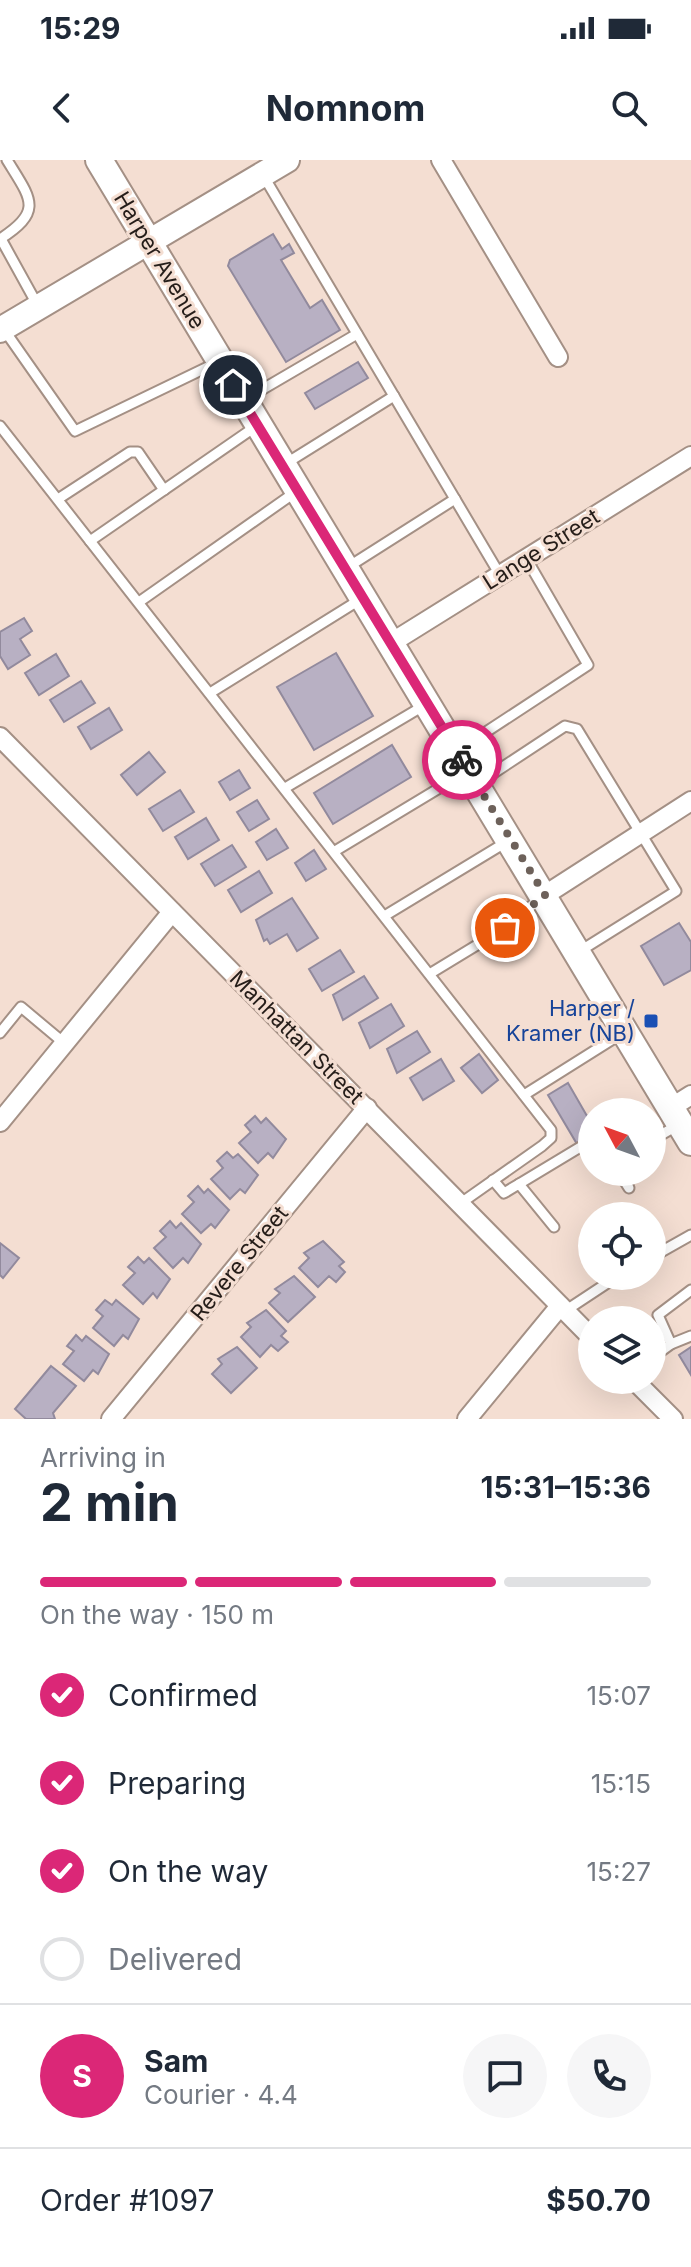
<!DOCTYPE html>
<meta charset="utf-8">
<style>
body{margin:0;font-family:Inter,sans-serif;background:#f6f6f7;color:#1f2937;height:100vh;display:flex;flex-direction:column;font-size:30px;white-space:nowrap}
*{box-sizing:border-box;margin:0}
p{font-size:26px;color:#747a83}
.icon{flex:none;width:44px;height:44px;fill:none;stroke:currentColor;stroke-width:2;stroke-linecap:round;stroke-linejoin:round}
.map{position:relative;height:1259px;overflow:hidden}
.details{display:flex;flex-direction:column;background:#fff;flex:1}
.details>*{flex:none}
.needle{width:52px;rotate:311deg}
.fabs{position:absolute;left:578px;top:938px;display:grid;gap:16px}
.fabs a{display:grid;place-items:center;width:88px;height:88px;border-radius:50%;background:#fff;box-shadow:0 8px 32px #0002;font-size:40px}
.pin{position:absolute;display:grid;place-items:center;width:68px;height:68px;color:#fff;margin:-34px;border:4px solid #fff;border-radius:50%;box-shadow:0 2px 8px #0007}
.courier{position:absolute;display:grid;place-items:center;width:80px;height:80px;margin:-40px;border:6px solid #db2777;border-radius:50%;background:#fff;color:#222;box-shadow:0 2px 10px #0007}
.head em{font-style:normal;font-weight:700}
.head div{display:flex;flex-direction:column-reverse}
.head{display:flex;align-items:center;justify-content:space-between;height:136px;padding:0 40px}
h1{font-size:52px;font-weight:700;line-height:60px}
.bar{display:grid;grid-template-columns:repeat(4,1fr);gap:12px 8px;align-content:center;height:96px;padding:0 40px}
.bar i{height:10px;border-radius:6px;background:#e0e1e3}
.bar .on{background:#db2777}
.bar p{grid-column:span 4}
.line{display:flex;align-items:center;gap:20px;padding:0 40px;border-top:2px solid #e0e1e3}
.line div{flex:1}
.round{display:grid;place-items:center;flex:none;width:84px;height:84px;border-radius:42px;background:#f6f6f7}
ol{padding:0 40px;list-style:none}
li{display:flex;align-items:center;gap:24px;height:88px}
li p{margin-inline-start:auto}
li .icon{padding:8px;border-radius:50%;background:#db2777;color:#fff;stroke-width:4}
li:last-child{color:#747a83}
li i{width:44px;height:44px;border:4px solid #e0e1e3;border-radius:50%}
.status{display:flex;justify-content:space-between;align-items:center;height:56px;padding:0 40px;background:#fff;direction:ltr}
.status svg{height:22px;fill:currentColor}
header{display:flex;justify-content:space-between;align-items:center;height:104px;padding:0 40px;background:#fff;font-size:36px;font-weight:700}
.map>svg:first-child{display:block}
</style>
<div class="status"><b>15:29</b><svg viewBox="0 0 49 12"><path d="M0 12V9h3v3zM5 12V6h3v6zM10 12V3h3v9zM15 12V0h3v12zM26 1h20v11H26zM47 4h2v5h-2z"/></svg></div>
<header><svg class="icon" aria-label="back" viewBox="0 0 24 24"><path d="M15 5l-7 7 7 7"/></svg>Nomnom<svg class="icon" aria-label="search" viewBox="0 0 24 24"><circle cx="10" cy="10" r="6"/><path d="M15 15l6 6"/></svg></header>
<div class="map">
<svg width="691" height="1259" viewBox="0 0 691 1259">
<rect width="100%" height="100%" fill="#f4ded2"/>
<g fill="#b8b0c3" stroke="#928a9d" stroke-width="2">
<polygon points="273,74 282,89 289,84 294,93 281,100 310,148 322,140 340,170 286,202 228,106 230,100"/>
<polygon points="358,202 368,218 315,249 305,233"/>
<polygon points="24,458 32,471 20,479 30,495 8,509 0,496 0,472"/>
<polygon points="336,493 373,556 314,590 277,527"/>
<polygon points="56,494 69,516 39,535 25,513"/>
<polygon points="81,521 95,543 64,562 50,540"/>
<polygon points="109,548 122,570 91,589 78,567"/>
<polygon points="392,585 411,617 333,664 314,633"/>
<polygon points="149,592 165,612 137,635 121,615"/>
<polygon points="239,610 250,628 230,640 219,622"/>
<polygon points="180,630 194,652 163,671 149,649"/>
<polygon points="257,640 269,659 249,671 237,652"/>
<polygon points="206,658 219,680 188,699 175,677"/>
<polygon points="276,669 288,688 267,700 256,682"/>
<polygon points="232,685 246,707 215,726 201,704"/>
<polygon points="314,690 326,709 306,721 295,703"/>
<polygon points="259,711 272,733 241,752 228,730"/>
<polygon points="292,738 318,778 297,791 287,774 270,784 267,779 264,781 256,760"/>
<polygon points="679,763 691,782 691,810 664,825 641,786"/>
<polygon points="340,790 354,812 322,831 309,809"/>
<polygon points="364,816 378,838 343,860 333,835"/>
<polygon points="391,844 404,866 370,888 359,863"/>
<polygon points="417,871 430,892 397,913 387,889"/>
<polygon points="479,894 498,920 482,933 461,908"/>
<polygon points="441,899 454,921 423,940 410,918"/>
<polygon points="568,923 587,956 592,954 592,975 577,984 548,935"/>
<polygon points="255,956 261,963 266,958 286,979 273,998 268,993 258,1003 239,983 251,972 245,965"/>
<polygon points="227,992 233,998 238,994 258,1015 245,1033 240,1029 230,1039 211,1019 223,1008 217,1001"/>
<polygon points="198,1026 204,1033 208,1029 229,1050 215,1068 211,1064 201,1073 182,1054 194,1042 188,1036"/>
<polygon points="170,1061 176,1068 181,1063 201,1084 188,1103 183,1098 173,1108 154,1088 166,1077 160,1071"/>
<polygon points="323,1081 344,1102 339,1106 345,1112 336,1122 329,1116 318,1127 299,1108 309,1098 304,1093"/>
<polygon points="0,1083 19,1098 3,1118 0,1115"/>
<polygon points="138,1097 144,1103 149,1098 170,1119 157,1138 153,1133 143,1144 123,1125 135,1113 128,1107"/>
<polygon points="294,1116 315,1137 288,1162 269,1143 280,1133 275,1129"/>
<polygon points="105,1140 112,1145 116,1140 139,1159 128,1179 123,1175 114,1186 93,1168 103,1156 96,1150"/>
<polygon points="266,1150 286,1171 281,1176 288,1182 278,1191 271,1185 260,1197 241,1177 251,1167 247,1163"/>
<polygon points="76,1175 82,1181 86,1176 109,1194 98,1214 93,1210 84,1221 63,1204 74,1191 67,1186"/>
<polygon points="237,1187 257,1208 231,1233 212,1214 222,1204 218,1199"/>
<polygon points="691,1187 691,1215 679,1195"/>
<polygon points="51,1206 76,1226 53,1253 55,1259 26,1259 15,1249"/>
</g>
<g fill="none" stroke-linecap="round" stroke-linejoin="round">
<defs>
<g id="service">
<polyline points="263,15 500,415"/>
<path d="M0 79C44 51 31 39 7 0"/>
<polyline points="1,79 38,146"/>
<polyline points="5,171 75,271 218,202"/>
<polyline points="246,239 357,174"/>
<polyline points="0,266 551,970 551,978 542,986 461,1043"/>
<polyline points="285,304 394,236"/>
<polyline points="58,339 130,292 138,292 164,330"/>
<polyline points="90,381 255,267"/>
<polyline points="348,407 455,339"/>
<polyline points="139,442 297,331"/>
<polyline points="210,533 361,439"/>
<polyline points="457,591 588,505 526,398"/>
<polyline points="477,624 565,566 577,569 676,731 580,791"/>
<polyline points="285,628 425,545"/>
<polyline points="335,691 466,612"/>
<polyline points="386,755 508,681"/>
<polyline points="431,813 505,768 542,737"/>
<polyline points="0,873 21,847 64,883"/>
<polyline points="524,935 621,874"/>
<polyline points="652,980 678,965"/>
<polyline points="619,1012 629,1028"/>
<polyline points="493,1020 504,1033 519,1024 554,1067"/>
<polyline points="519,1024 592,980"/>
<polyline points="652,1097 691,1075"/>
<polyline points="691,1130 658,1155 671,1184 691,1176"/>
<polyline points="565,1151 618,1116"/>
<polyline points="652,1198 671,1184"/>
</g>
<g id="minor">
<polyline points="441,0 558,197"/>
<polyline points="391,483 691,296"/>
<polyline points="0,577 592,1178"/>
<polyline points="545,735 691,641"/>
<polyline points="672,947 691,935"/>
<polyline points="0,962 172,752"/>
<polyline points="634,1220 673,1259"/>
<polyline points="111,1259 367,948"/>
<polyline points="467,1259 560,1146"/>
</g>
<polyline id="tertiary" points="0,170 287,0"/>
<polyline id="secondary" points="99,0 691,982"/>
</defs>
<use href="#service" stroke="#a49085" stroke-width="13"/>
<use href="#minor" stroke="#a49085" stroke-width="22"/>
<use href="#tertiary" stroke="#a49085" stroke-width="28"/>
<use href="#secondary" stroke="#a49085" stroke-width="30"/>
<use href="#service" stroke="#fff" stroke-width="9"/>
<use href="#minor" stroke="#fff" stroke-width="18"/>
<use href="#tertiary" stroke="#fff" stroke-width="24"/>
<use href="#secondary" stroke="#fff" stroke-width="26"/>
</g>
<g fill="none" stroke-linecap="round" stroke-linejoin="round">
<polyline stroke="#6d615a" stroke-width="8" stroke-dasharray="0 14.4" points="462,600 545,735 505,768"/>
<polyline stroke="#db2777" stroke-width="10" points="233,225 462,600"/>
</g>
<rect fill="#1a4fb4" stroke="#f4ded2" stroke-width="3" x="643" y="853" width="16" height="16" rx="4"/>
<g text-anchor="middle" stroke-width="6" stroke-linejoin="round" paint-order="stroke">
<g font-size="22" fill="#251d19" stroke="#f4ded2">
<text transform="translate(160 100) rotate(59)" y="8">Harper Avenue</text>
<text transform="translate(541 389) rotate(-32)" y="8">Lange Street</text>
<text transform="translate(297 877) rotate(45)" y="8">Manhattan Street</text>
<text transform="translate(239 1103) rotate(-51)" y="8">Revere Street</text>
</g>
<g font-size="22" fill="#164399" stroke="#f4ded2" text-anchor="end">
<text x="635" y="856">Harper /<tspan x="635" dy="25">Kramer (NB)</tspan></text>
</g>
</g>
</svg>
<div class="fabs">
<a><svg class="needle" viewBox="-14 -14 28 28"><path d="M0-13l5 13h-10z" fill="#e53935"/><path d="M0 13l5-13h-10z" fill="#747a83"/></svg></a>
<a><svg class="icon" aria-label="locate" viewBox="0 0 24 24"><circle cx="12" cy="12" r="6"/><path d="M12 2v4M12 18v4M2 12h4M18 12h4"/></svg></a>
<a><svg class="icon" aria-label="layers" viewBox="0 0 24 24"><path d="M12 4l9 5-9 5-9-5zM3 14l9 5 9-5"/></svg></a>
</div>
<div class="pin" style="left:505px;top:768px;background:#ea580c"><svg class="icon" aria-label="bag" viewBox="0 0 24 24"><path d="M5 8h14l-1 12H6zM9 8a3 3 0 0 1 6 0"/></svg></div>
<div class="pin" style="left:233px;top:225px;background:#1f2937"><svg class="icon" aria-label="home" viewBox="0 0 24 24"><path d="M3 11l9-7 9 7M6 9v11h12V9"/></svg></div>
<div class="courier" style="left:462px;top:600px"><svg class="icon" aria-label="bike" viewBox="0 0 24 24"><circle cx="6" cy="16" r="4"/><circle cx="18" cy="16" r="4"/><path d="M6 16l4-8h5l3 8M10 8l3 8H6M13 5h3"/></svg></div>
</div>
<section class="details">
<div class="head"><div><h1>2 min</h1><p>Arriving in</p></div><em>15:31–15:36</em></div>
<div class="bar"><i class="on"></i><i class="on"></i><i class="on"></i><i></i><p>On the way · 150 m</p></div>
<ol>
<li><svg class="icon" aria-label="check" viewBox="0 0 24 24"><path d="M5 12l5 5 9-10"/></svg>Confirmed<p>15:07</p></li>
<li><svg class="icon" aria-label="check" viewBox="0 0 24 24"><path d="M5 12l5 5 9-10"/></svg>Preparing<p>15:15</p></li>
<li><svg class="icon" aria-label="check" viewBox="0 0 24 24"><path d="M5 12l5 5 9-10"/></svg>On the way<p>15:27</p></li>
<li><i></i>Delivered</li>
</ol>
<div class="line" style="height:144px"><b class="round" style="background:#db2777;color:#fff">S</b><div><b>Sam</b><p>Courier · 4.4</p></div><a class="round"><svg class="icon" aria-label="chat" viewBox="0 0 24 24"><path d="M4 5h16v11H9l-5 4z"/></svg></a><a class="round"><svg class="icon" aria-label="phone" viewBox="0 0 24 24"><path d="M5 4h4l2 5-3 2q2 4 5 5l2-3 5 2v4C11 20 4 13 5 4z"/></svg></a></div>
<div class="line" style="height:104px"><div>Order #1097</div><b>$50.70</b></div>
</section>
